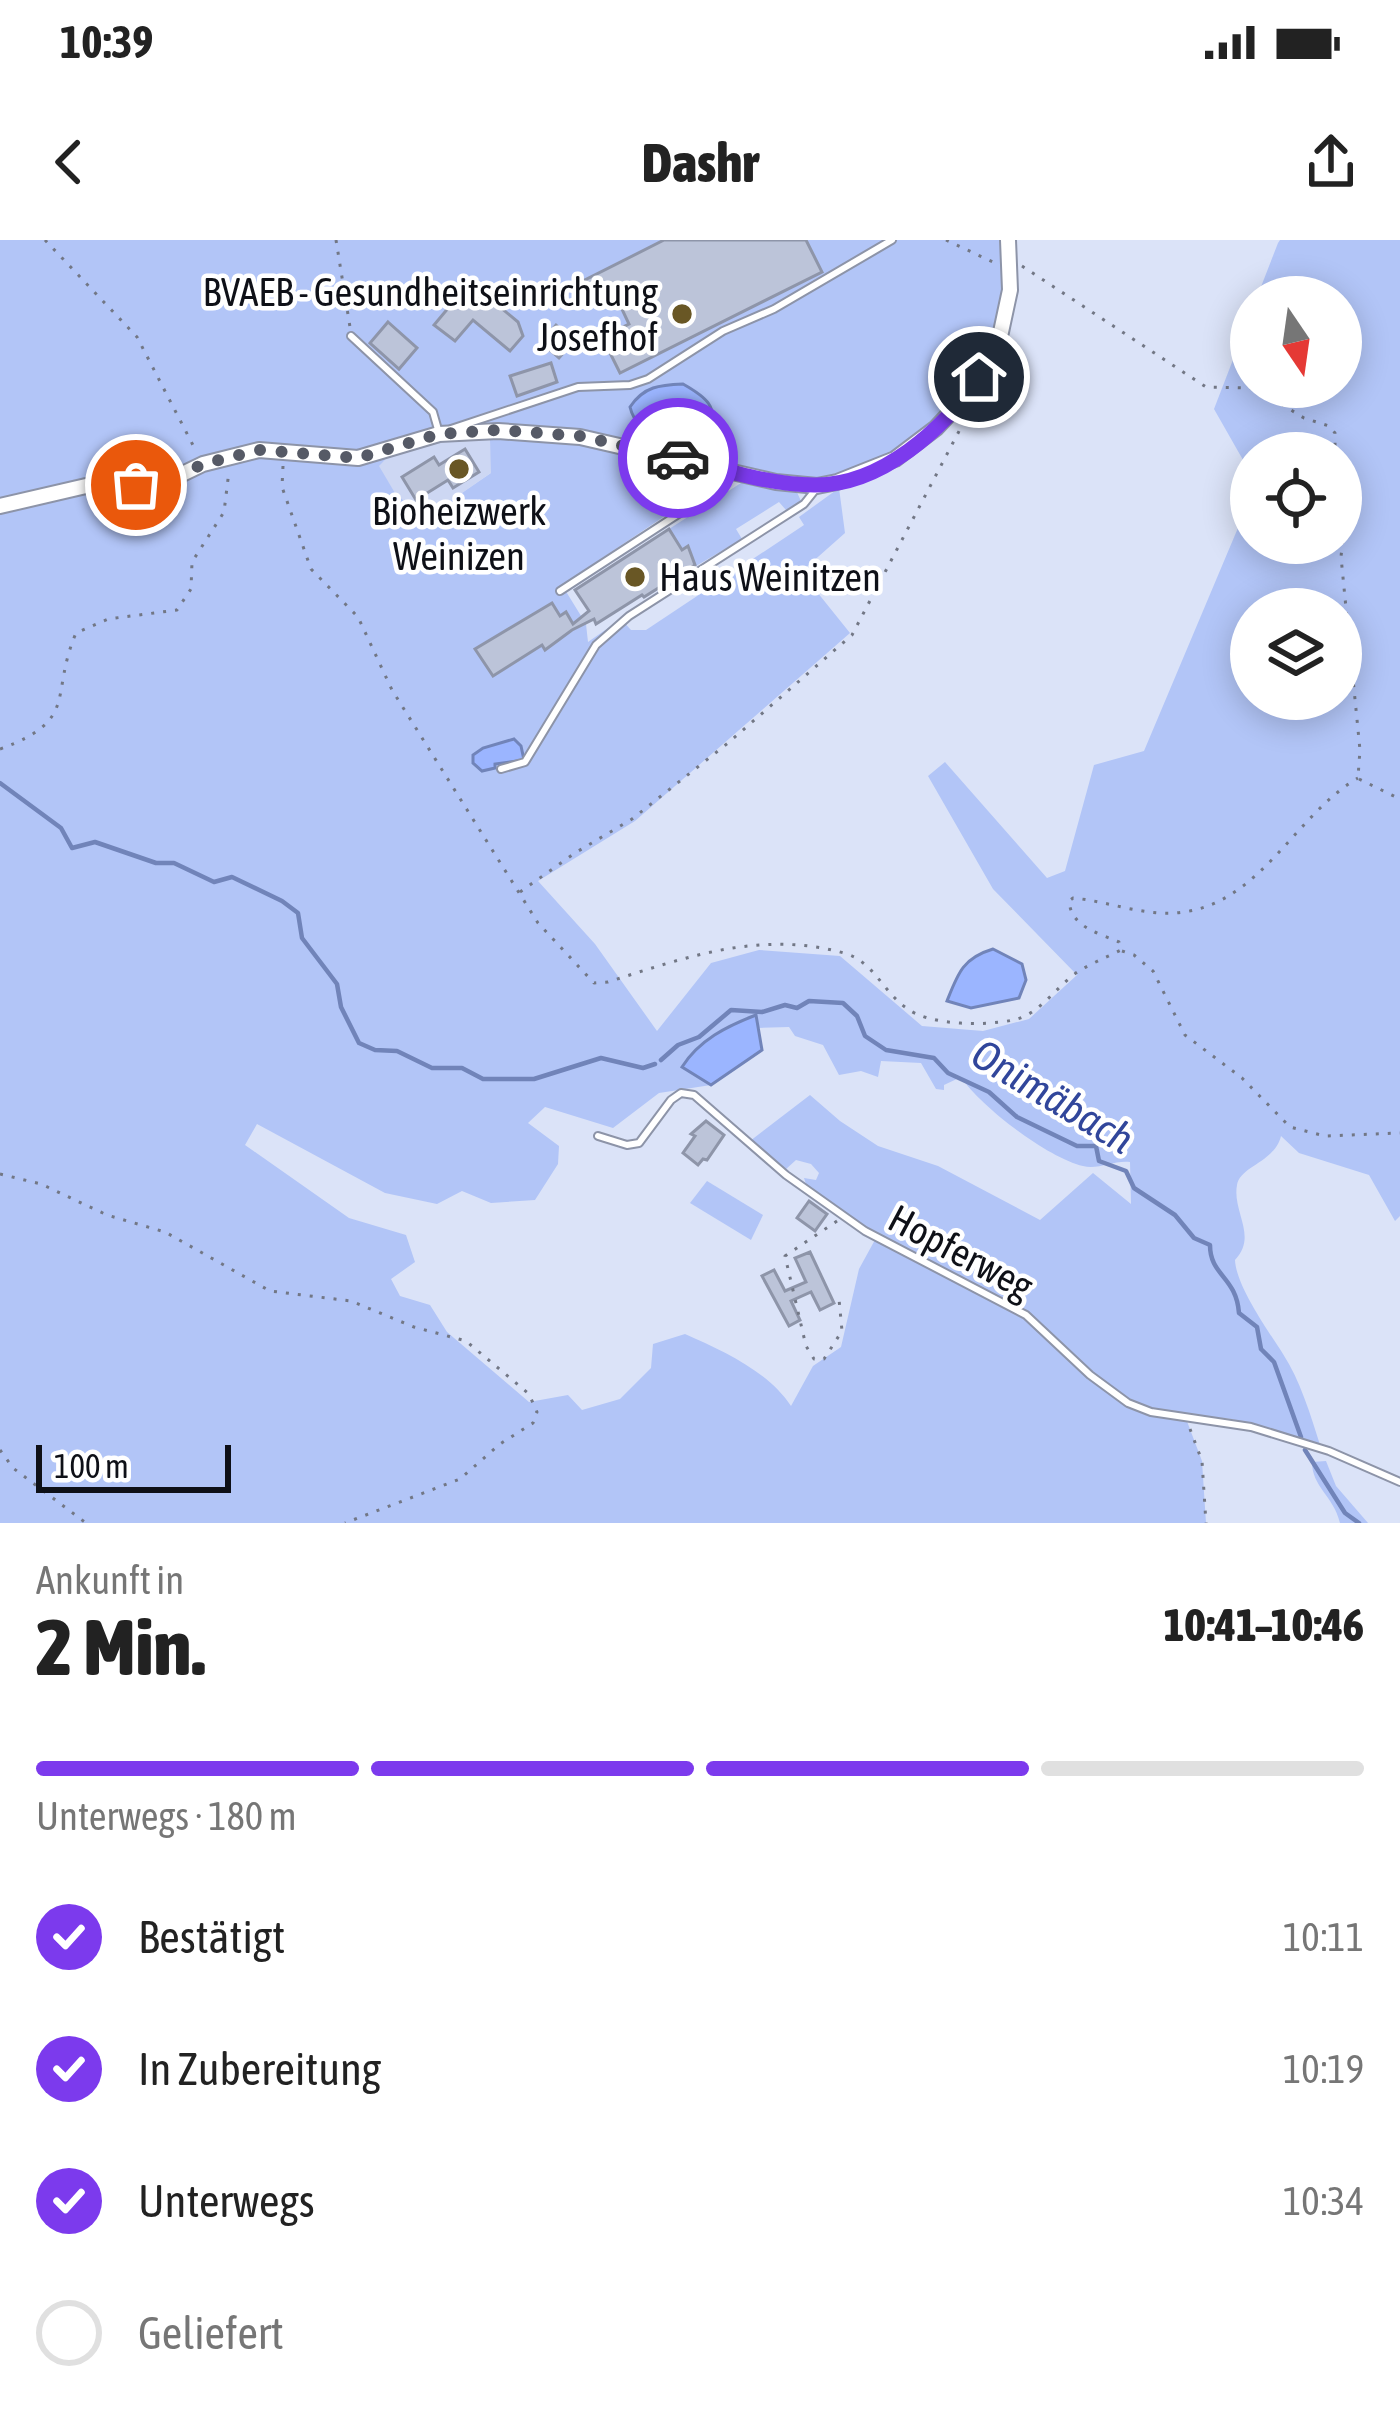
<!DOCTYPE html>
<html lang="de">
<meta charset="utf-8">
<style>
body{margin:0;font-family:"Asap Condensed",sans-serif;background:#f6f6f6;color:#222;height:100vh;display:flex;flex-direction:column;font-size:45px;white-space:nowrap}
*{box-sizing:border-box;margin:0}
p{font-size:39px;color:#767676}
.icon{flex:none;width:66px;height:66px;fill:none;stroke:currentColor;stroke-width:2;stroke-linecap:round;stroke-linejoin:round}
.map{position:relative;height:1283px;overflow:hidden}
.sheet{display:flex;flex-direction:column;background:#fff;flex:1}
.sheet>*{flex:none}
.needle{width:78px;rotate:167deg}
.tools{position:absolute;left:1230px;top:36px;display:grid;gap:24px}
.tools a{display:grid;place-items:center;width:132px;height:132px;border-radius:50%;background:#fff;box-shadow:0 6px 30px #0003;font-size:60px}
.scale{position:absolute;left:36px;bottom:30px;width:195px;box-sizing:border-box;padding-left:12px;border:6px solid #0e1017;border-top:0;font-size:33px;line-height:42px;white-space:nowrap;color:#0e1017;-webkit-text-stroke:9px #fff;paint-order:stroke}
.pin{position:absolute;display:grid;place-items:center;width:102px;height:102px;color:#fff;margin:-51px;border:6px solid #fff;border-radius:50%;box-shadow:0 3px 12px #0007}
.courier{position:absolute;display:grid;place-items:center;width:120px;height:120px;margin:-60px;border:9px solid #7c3aed;border-radius:50%;background:#fff;color:#222;box-shadow:0 3px 15px #0007}
.head em{font-style:normal;font-weight:800}
.head div{display:flex;flex-direction:column-reverse}
.head{display:flex;align-items:center;justify-content:space-between;height:204px;padding:0 36px}
h1{font-size:78px;font-weight:800;line-height:90px}
.bar{display:grid;grid-template-columns:repeat(4,1fr);gap:18px 12px;align-content:center;height:144px;padding:0 36px}
.bar i{height:15px;border-radius:9px;background:#e0e0e0}
.bar .on{background:#7c3aed}
.bar p{grid-column:span 4}
ol{padding:0 36px;list-style:none}
li{display:flex;align-items:center;gap:36px;height:132px}
li p{margin-inline-start:auto}
li .icon{padding:12px;border-radius:50%;background:#7c3aed;color:#fff;stroke-width:4}
li:last-child{color:#767676}
li i{width:66px;height:66px;border:6px solid #e0e0e0;border-radius:50%}
.status{display:flex;justify-content:space-between;align-items:center;height:84px;padding:0 60px;background:#fff;direction:ltr}
.status svg{height:33px;fill:currentColor}
header{display:flex;justify-content:space-between;align-items:center;height:156px;padding:0 36px;background:#fff;font-size:54px;font-weight:800}
.map>svg:first-child{display:block}
</style>
<div class="status"><b>10:39</b><svg viewBox="0 0 49 12"><path d="M0 12V9h3v3zM5 12V6h3v6zM10 12V3h3v9zM15 12V0h3v12zM26 1h20v11H26zM47 4h2v5h-2z"/></svg></div>
<header><svg class="icon" aria-label="back" viewBox="0 0 24 24"><path d="M15 5l-7 7 7 7"/></svg>Dashr<svg class="icon" aria-label="share" viewBox="0 0 24 24"><path d="M12 15V3M7 8l5-5 5 5M5 13v7h14v-7"/></svg></header>
<div class="map">
<svg width="1400" height="1283" viewBox="0 0 1400 1283">
<rect width="100%" height="100%" fill="#dbe3f8"/>
<polygon fill="#cdd7f3" points="451,199 490,200 492,232 446,264 413,270 395,253 378,226 395,211"/>
<g fill="#b2c5f7" fill-rule="evenodd">
<path d="M0 0H1008C1011 74 998 129 942 182 909 213 868 240 822 245 787 249 748 235 714 227 642 209 463 165 399 207 392 212 385 220 379 226L395 253 414 270 446 264 491 233 490 200 502 198 576 202 711 230 713 238 702 251 562 345 586 384 588 402 621 379 631 390H646L804 285 799 277 839 248 845 293 801 332 850 393 635 581 538 641 595 704 657 791 711 723 759 710 840 716 922 786 983 791 1029 779 1077 735 993 649 928 536 945 522 1047 638 1065 631 1094 525 1144 511 1251 257V303H1341V213H1251V234L1214 169 1251 73V147H1341V57H1257L1278 3 1280 0H1400V976L1395 981 1369 935 1299 913 1281 896C1275 922 1240 926 1237 945 1232 972 1258 996 1235 1020 1236 1046 1269 1092 1283 1114 1300 1140 1311 1176 1320 1205L1231 1179 1165 1172 1129 1161 1092 1133 1028 1072 882 998 807 947 804 938 816 940 819 933 811 924 796 920 785 930 750 901 810 855 840 881 878 906 938 926 1040 980 1093 933 1131 964 1130 922C1114 920 1098 930 1083 926 1048 918 981 867 961 837L944 845V850L936 849 921 823 881 821 878 837 861 831 839 835 823 805 795 796 789 787 758 788 756 776C727 786 698 800 683 827L711 845 659 853 613 888 545 867 528 883 559 906 558 924 535 960 491 963 462 951 437 964 385 953 257 884 245 905 349 978 406 995 415 1022 391 1039 400 1056 430 1065 447 1092 529 1162 568 1155 582 1170 620 1159 651 1128 653 1104 685 1094C723 1111 768 1131 791 1166L813 1126 841 1107 859 1029 876 998C922 1024 973 1042 1018 1069 1085 1111 1095 1168 1185 1176L1202 1221 1206 1283H0ZM1251 369H1341V459H1251Z"/>
<polygon points="752,241 795,248 801,261 786,270 779,262 736,289 742,299 696,326 689,306 682,310 669,289 741,243"/>
<polygon points="707,941 763,975 751,1000 690,963"/>
<path d="M1326 1221 1336 1246 1368 1283H1340C1333 1255 1312 1247 1312 1222Z"/>
</g>
<g fill="#9bb5ff" stroke="#7184b9" stroke-width="3">
<path d="M683 144C706 157 720 167 709 194 681 200 638 201 630 167 644 146 660 145 683 144Z"/>
<polygon points="514,499 521,506 524,520 495,524 495,528 482,531 473,523 473,515 483,508"/>
<path d="M993 709 1022 724 1026 740 1019 758 971 768 947 761C958 733 963 718 993 709Z"/>
<path d="M756 775 762 810 711 845 682 827C699 800 727 786 756 775Z"/>
</g>
<g fill="none" stroke-linecap="round" stroke-linejoin="round">
<g stroke="#7184b9" stroke-width="4.5">
<polyline points="0,543 61,588 72,608 95,602 156,623 174,623 214,642 232,637 282,661 298,673 302,698 337,744 341,767 359,803 375,810 397,811 432,828 462,828 483,839 534,839 601,818 643,828 655,824"/>
<path d="M661 820 678 805 699 797 731 770 762 772 785 765 797 768 809 761 843 763 857 776 865 796 886 810 934 818 948 833 989 852 1017 877 1077 906H1096L1099 921 1126 931 1134 948 1175 975 1194 998 1210 1005C1210 1036 1236 1036 1239 1073L1257 1087 1261 1109 1274 1122 1301 1197"/>
<polyline points="1305,1210 1345,1273 1359,1283"/>
</g>
</g>
<g fill="#bcc4d9" stroke="#8e95a9" stroke-width="3">
<polygon points="664,0 806,0 822,32 620,133 602,97 629,84 613,50 586,63 577,44"/>
<polygon points="470,42 518,82 523,96 510,111 473,80 455,101 434,85"/>
<polygon points="388,82 417,108 399,129 370,103"/>
<polygon points="556,85 574,101 559,118 541,102"/>
<polygon points="551,123 557,142 517,156 510,136"/>
<polygon points="465,209 479,232 453,248 448,240 416,260 402,237 434,217 439,225"/>
<polygon points="669,289 682,310 688,306 695,325 644,357 642,355 596,384 594,379 572,390 545,410 542,405 493,436 475,409 552,363 560,376 566,372 573,384 589,371 575,350"/>
<polygon points="706,881 724,895 707,920 703,919 698,925 683,913 695,896 691,894"/>
<polygon points="809,961 827,974 815,991 797,978"/>
<polygon points="810,1012 834,1063 820,1070 811,1052 791,1061 800,1080 789,1086 762,1036 774,1030 785,1051 806,1042 795,1018"/>
</g>
<g fill="none" stroke-linecap="round" stroke-linejoin="round">
<defs>
<g id="service">
<polyline points="351,96 433,172 439,193"/>
<polyline points="451,189 578,147 630,145 648,139 723,91 774,69 892,0"/>
<polyline points="560,351 700,260 729,234"/>
<polyline points="501,529 525,522 596,405 629,376 804,264 816,249"/>
<polyline points="598,896 627,905 639,903 671,860 681,853 694,855 786,935 865,991 1026,1075 1090,1135 1128,1163 1151,1172 1251,1187 1329,1211 1400,1242"/>
</g>
<polyline id="minor" points="0,266 86,246 135,245 174,238 203,224 259,210 358,218 439,194 498,191 580,197 776,242 817,246 837,242 895,219 936,188 965,157 1001,92 1010,50 1008,0"/>
</defs>
<use href="#service" stroke="#8d94a8" stroke-width="10"/>
<use href="#minor" stroke="#8d94a8" stroke-width="18"/>
<g stroke="#727785" stroke-width="3" stroke-dasharray="3 9" stroke-linecap="butt">
<polyline points="45,0 137,97 196,211"/>
<polyline points="336,0 350,87"/>
<polyline points="946,0 995,23"/>
<polyline points="1022,26 1206,147 1255,148 1304,178 1329,186 1335,193 1335,213"/>
<path d="M283 226 282 247 311 329 358 377 392 450 538 683 594 743 608 742C686 717 761 690 844 713 873 721 882 750 905 767 928 786 985 786 1013 780 1040 775 1057 745 1079 731 1092 723 1107 717 1121 710L1119 702C1098 693 1071 687 1069 661L1073 658C1108 661 1148 678 1184 672 1262 661 1295 575 1358 538"/>
<polyline points="1341,253 1344,287 1341,317 1360,510 1358,537"/>
<path d="M0 509C80 480 49 456 76 393L108 379 177 370 191 349 192 322 224 272 229 231"/>
<polyline points="1359,539 1400,559"/>
<polyline points="520,652 575,613 632,579 728,503 852,395 967,176"/>
<polyline points="1122,711 1134,715 1153,731 1185,795 1242,838 1290,887 1325,896 1400,893"/>
<polyline points="0,934 41,944 107,975 165,992 270,1051 351,1061 414,1087 466,1101 529,1154 537,1172 533,1183 500,1204 460,1239 345,1283"/>
<polyline points="837,981 785,1016 806,1106 814,1119 824,1119 842,1091 839,1059"/>
<polyline points="1190,1189 1202,1221 1206,1283"/>
<polyline points="0,1210 13,1228 86,1283"/>
</g>
<use href="#service" stroke="#fff" stroke-width="6"/>
<use href="#minor" stroke="#fff" stroke-width="14"/>
</g>
<g fill="none" stroke-linecap="round" stroke-linejoin="round">
<polyline stroke="#565a66" stroke-width="12" stroke-dasharray="0 21.6" points="136,245 174,238 203,224 259,210 358,218 439,194 499,190 580,196 678,218"/>
<path stroke="#7c3aed" stroke-width="15" d="M678 218C722 229 769 245 814 245 881 246 944 189 979 137"/>
</g>
<g fill="#695725" stroke="#fff" stroke-width="4.5">
<circle cx="682" cy="74" r="12"/>
<circle cx="459" cy="229" r="12"/>
<circle cx="635" cy="337" r="12"/>
</g>
<g text-anchor="middle" stroke-width="9" stroke-linejoin="round" paint-order="stroke">
<g font-size="39" fill="#0e1017" stroke="#fff" text-anchor="end">
<text x="658" y="66">BVAEB - Gesundheitseinrichtung<tspan x="658" dy="45">Josefhof</tspan></text>
<text x="459" y="285" text-anchor="middle">Bioheizwerk<tspan x="459" dy="45">Weinizen</tspan></text>
<text x="659" y="351" text-anchor="start">Haus Weinitzen</text>
</g>
<g font-size="39" fill="#0e1017" stroke="#fff">
<text transform="translate(961 1012) rotate(28)" y="14">Hopferweg</text>
</g>
<g font-size="42" font-style="italic" fill="#31469b" stroke="#fff">
<text transform="translate(1053 856) rotate(31)" y="15">Onimäbach</text>
</g>
</g>
</svg>
<div class="tools">
<a><svg class="needle" viewBox="-14 -14 28 28"><path d="M0-13l5 13h-10z" fill="#e53935"/><path d="M0 13l5-13h-10z" fill="#767676"/></svg></a>
<a><svg class="icon" aria-label="locate" viewBox="0 0 24 24"><circle cx="12" cy="12" r="6"/><path d="M12 2v4M12 18v4M2 12h4M18 12h4"/></svg></a>
<a><svg class="icon" aria-label="layers" viewBox="0 0 24 24"><path d="M12 4l9 5-9 5-9-5zM3 14l9 5 9-5"/></svg></a>
</div>
<div class="scale">100 m</div>
<div class="pin" style="left:136px;top:245px;background:#ea580c"><svg class="icon" aria-label="bag" viewBox="0 0 24 24"><path d="M5 8h14l-1 12H6zM9 8a3 3 0 0 1 6 0"/></svg></div>
<div class="pin" style="left:979px;top:137px;background:#1f2937"><svg class="icon" aria-label="home" viewBox="0 0 24 24"><path d="M3 11l9-7 9 7M6 9v11h12V9"/></svg></div>
<div class="courier" style="left:678px;top:218px"><svg class="icon" aria-label="car" viewBox="0 0 24 24"><path d="M5 17H2v-5l4-1 3-4h7l3 4 3 1v5h-3M9 17h6M6 11h13"/><circle cx="7" cy="17" r="2"/><circle cx="17" cy="17" r="2"/></svg></div>
</div>
<section class="sheet">
<div class="head"><div><h1>2 Min.</h1><p>Ankunft in</p></div><em>10:41–10:46</em></div>
<div class="bar"><i class="on"></i><i class="on"></i><i class="on"></i><i></i><p>Unterwegs · 180 m</p></div>
<ol>
<li><svg class="icon" aria-label="check" viewBox="0 0 24 24"><path d="M5 12l5 5 9-10"/></svg>Bestätigt<p>10:11</p></li>
<li><svg class="icon" aria-label="check" viewBox="0 0 24 24"><path d="M5 12l5 5 9-10"/></svg>In Zubereitung<p>10:19</p></li>
<li><svg class="icon" aria-label="check" viewBox="0 0 24 24"><path d="M5 12l5 5 9-10"/></svg>Unterwegs<p>10:34</p></li>
<li><i></i>Geliefert</li>
</ol>
</section>
